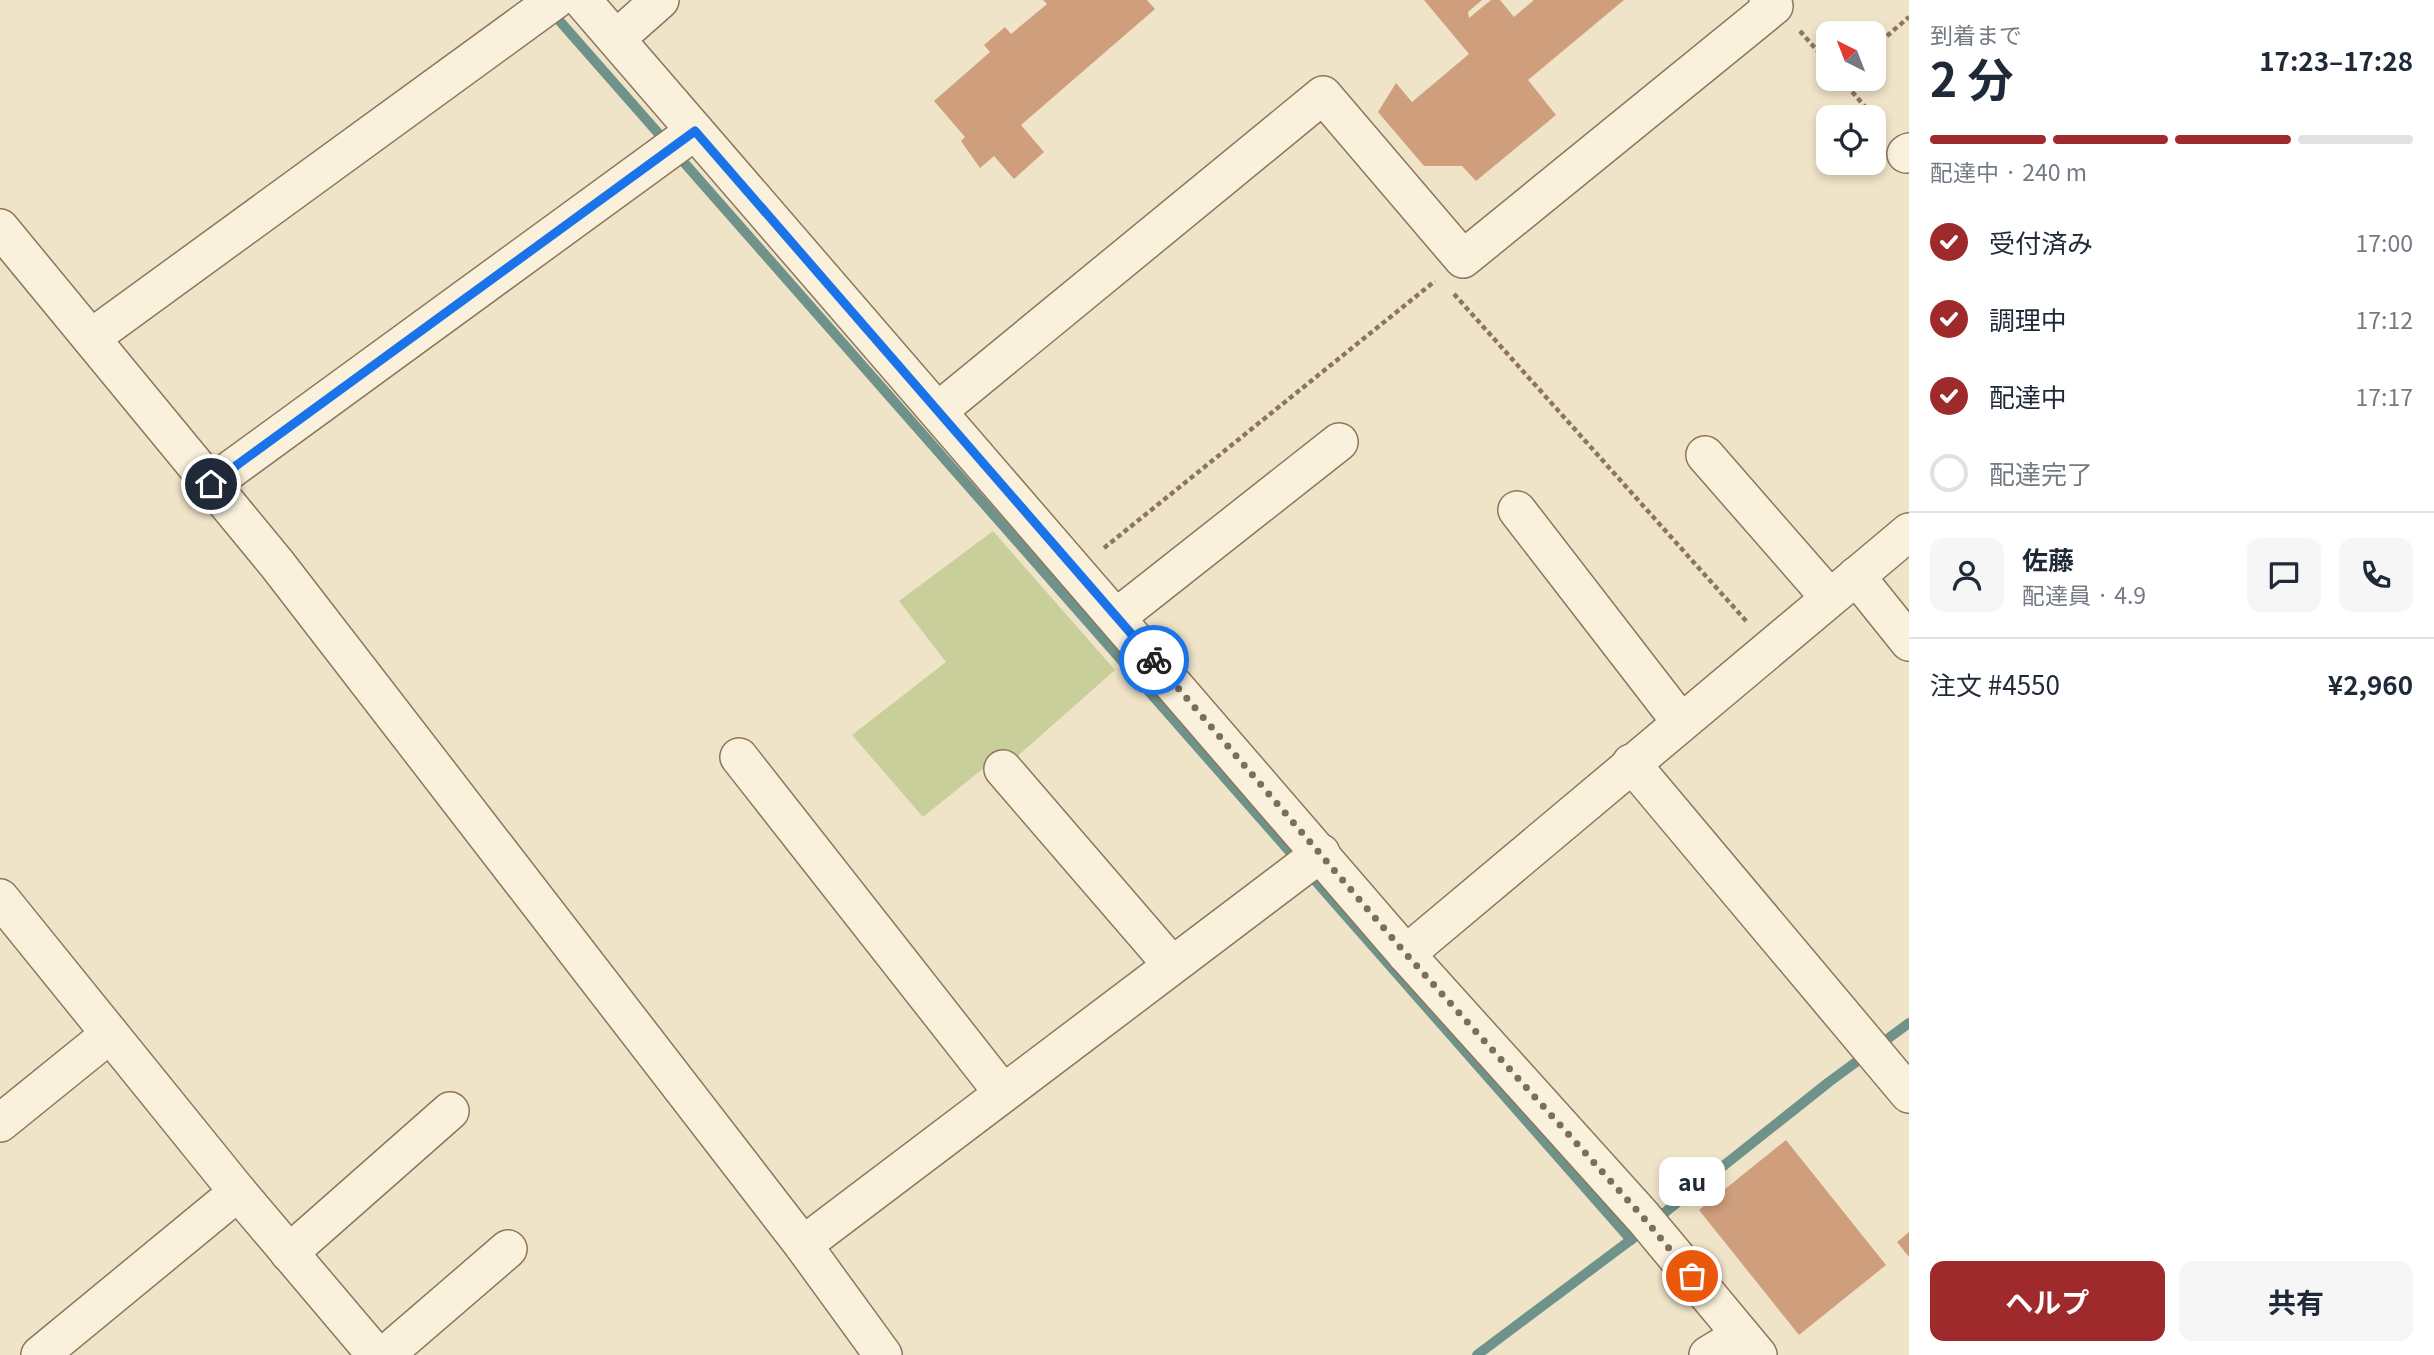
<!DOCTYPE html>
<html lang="ja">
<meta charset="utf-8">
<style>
body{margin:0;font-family:Georgia,"Noto Sans JP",serif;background:#f6f6f7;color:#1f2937;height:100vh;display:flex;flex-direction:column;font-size:26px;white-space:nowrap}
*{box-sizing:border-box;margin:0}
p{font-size:23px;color:#747a83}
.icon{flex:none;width:38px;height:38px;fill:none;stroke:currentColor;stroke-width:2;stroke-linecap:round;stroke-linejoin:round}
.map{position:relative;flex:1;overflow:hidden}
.panel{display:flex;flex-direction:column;background:#fff;width:525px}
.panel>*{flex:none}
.needle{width:46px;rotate:318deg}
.tools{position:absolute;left:1816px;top:21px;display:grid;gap:14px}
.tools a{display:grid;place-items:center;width:70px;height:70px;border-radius:14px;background:#fff;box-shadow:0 4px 10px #0003;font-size:35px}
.pin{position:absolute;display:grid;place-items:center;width:60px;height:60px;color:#fff;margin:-30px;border:4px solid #fff;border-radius:50%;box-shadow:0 2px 7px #0007}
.courier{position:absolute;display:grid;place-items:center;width:70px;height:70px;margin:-35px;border:5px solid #1a73e8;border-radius:50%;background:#fff;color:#222;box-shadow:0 2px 9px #0007}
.bubble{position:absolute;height:49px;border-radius:14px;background:#fff;box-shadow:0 4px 10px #0003;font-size:23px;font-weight:700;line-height:49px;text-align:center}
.head em{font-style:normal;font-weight:700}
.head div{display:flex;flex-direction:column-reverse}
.head{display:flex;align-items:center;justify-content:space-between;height:119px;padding:0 21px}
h1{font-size:46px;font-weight:700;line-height:52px}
.bar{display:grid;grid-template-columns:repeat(4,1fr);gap:10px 7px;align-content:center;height:84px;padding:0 21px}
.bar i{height:9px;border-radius:5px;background:#e0e1e3}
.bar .on{background:#9e2a2b}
.bar p{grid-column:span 4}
.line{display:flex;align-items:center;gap:18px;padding:0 21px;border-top:2px solid #e0e1e3}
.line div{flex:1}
.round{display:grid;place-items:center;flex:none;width:74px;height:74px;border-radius:14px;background:#f6f6f7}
ol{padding:0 21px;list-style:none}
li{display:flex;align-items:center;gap:21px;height:77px}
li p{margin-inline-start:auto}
li .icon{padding:7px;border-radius:50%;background:#9e2a2b;color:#fff;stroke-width:4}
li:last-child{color:#747a83}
li i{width:38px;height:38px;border:4px solid #e0e1e3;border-radius:50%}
.button{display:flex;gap:14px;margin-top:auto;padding:14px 21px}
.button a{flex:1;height:80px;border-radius:14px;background:#9e2a2b;color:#fff;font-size:28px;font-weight:700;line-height:80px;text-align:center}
.button a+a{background:#f6f6f7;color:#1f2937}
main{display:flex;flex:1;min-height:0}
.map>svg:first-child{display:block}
</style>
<main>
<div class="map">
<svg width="1909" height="1355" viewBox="0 0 1909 1355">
<rect width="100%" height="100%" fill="#f0e4c8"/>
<polygon fill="#c9cf9b" points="993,531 1115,670 994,777 985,767 923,817 852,735 946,662 899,601"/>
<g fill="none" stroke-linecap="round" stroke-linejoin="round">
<g stroke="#6f938a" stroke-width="10">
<polyline points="550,10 1631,1240"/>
<polyline points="1654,1221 1829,1082 1909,1023"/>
<polyline points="1477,1355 1636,1236"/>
</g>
</g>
<g fill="#cf9f7d">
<polygon points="1043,0 1147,0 1155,9 1021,125 1044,152 1014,179 994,156 980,168 961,141 965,137 934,101 990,52 984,45 1005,27 1011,34 1047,4"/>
<polygon points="1424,0 1482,0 1468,12 1469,18 1491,0 1500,0 1514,17 1534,0 1624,0 1528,80 1556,115 1476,181 1462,166 1424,166 1378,112 1396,83 1412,102 1469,54"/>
<polygon points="1786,1140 1886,1265 1799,1335 1699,1210"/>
<polygon points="1909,1232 1909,1257 1897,1242"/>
</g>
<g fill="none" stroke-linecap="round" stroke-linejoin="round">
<defs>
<g id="minor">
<polyline points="582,0 1406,954 1643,1217 1758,1355"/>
<polyline points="616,39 660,0"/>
<polyline points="1906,154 1909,152"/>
<polyline points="0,228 277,564 803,1245 883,1355"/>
<polyline points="91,338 555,0"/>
<polyline points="938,411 1323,95 1463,259 1774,6 1768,0"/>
<polyline points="1705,455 1829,597"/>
<polyline points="211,484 695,131"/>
<polyline points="1517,510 1680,721"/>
<polyline points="1856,576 1909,642"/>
<polyline points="1117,617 1339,442"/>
<polyline points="739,757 1003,1093"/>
<polyline points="1631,763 1909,1094"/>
<polyline points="1003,769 1172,965"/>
<polyline points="0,898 238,1192 376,1355"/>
<polyline points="1406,954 1909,532"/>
<polyline points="0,1123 110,1034"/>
<polyline points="803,1245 1321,853"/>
<polyline points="289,1253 450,1111"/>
<polyline points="40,1355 238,1192"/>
<polyline points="385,1355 508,1249"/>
<polyline points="1708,1355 1741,1335"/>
</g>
</defs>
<use href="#minor" stroke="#8d765c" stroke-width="40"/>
<g stroke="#8d765c" stroke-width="4.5" stroke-dasharray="5 3.5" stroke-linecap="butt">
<polyline points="1800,31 1829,64"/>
<polyline points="1874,47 1909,17"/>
<polyline points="1841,79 1874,117"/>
<polyline points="1874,118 1883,128"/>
<polyline points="1454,294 1747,622"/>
<polyline points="1104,548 1435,281"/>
</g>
<use href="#minor" stroke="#faf1dc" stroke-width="37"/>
</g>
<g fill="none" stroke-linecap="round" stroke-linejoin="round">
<polyline stroke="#7c6e5b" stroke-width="7" stroke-dasharray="0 12.6" points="1154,660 1406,954 1643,1217 1692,1276"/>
<polyline stroke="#1a73e8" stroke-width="9" points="211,484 695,131 1154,660"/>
</g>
</svg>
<div class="tools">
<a><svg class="needle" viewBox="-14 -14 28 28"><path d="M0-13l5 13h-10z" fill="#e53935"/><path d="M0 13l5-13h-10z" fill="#747a83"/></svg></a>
<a><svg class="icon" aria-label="locate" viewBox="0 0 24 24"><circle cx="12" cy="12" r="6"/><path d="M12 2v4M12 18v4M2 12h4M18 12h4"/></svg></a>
</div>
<div class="pin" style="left:1692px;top:1276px;background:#ea580c"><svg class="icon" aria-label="bag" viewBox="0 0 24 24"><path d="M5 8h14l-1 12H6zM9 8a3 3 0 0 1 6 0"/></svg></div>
<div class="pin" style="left:211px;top:484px;background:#1f2937"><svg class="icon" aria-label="home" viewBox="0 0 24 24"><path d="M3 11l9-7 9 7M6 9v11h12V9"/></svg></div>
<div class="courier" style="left:1154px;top:660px"><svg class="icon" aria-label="bike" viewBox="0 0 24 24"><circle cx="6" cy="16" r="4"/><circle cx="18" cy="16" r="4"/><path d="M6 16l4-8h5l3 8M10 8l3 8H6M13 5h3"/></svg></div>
<div class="bubble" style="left:1659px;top:1157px;width:66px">au</div>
</div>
<section class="panel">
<div class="head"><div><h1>2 分</h1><p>到着まで</p></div><em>17:23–17:28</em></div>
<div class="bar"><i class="on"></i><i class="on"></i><i class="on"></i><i></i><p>配達中 · 240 m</p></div>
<ol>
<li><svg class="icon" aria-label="check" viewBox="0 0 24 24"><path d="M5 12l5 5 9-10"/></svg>受付済み<p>17:00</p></li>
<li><svg class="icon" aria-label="check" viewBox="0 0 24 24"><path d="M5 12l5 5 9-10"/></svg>調理中<p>17:12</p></li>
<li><svg class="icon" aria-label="check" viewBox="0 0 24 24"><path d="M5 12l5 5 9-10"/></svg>配達中<p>17:17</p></li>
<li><i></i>配達完了</li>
</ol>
<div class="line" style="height:126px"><a class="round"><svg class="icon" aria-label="person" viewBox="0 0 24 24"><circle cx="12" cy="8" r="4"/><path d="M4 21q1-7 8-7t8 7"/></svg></a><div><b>佐藤</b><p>配達員 · 4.9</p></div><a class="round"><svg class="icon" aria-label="chat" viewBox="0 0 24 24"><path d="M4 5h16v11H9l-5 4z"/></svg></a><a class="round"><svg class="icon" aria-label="phone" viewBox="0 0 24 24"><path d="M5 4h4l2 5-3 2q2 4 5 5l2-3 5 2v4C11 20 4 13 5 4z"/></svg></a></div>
<div class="line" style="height:91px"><div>注文 #4550</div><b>¥2,960</b></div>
<div class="button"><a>ヘルプ</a><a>共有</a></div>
</section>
</main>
